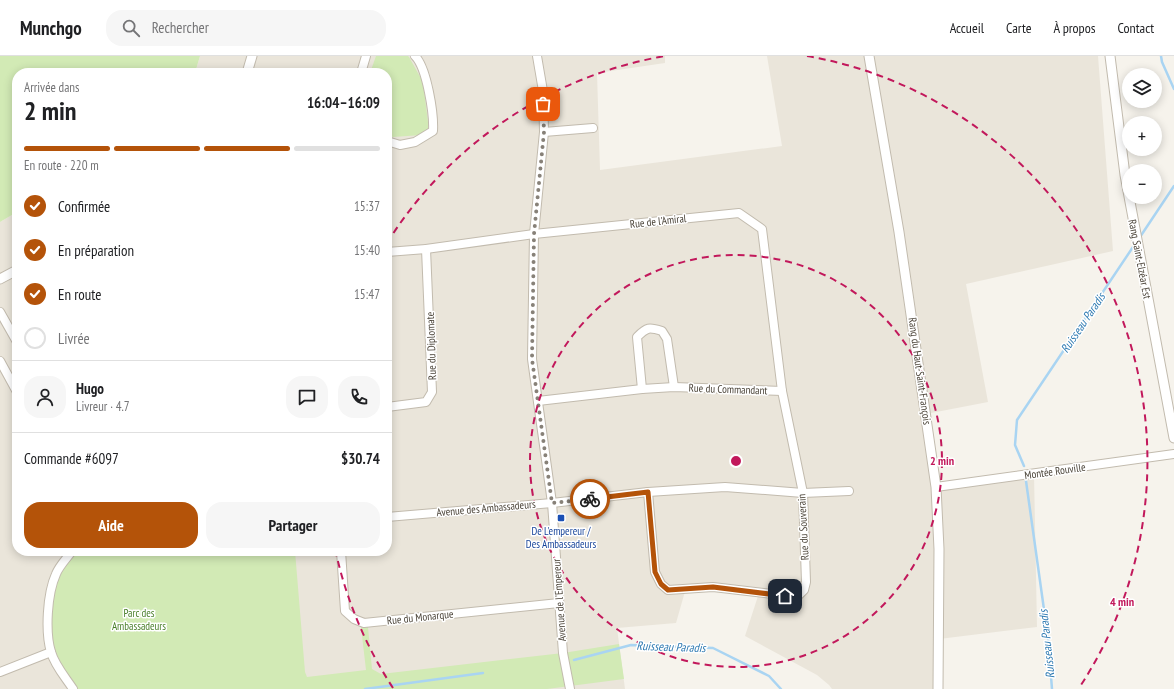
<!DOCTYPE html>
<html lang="fr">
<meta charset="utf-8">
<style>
body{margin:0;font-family:"PT Sans Narrow",sans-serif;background:#f6f6f6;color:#202124;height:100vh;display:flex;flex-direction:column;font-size:15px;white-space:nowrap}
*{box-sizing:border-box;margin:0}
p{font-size:13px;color:#757577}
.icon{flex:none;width:22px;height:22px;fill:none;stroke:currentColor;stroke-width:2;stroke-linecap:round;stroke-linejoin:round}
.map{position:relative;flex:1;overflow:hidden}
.drawer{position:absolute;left:12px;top:12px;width:380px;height:488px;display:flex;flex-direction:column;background:#fff;border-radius:16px;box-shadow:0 2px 10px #0003}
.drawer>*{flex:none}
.fabs{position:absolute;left:1122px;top:12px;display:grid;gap:8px}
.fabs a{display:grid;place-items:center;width:40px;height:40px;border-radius:50%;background:#fff;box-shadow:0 2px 10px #0003;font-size:20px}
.pin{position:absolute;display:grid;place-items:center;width:34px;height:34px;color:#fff;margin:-17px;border-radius:8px;box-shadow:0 2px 6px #0006}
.courier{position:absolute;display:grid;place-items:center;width:40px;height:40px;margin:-20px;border:3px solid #b45309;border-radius:50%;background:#fff;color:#222;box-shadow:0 1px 5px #0007}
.head em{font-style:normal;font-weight:700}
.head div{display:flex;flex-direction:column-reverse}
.head{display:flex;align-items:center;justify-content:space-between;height:68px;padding:0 12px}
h1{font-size:26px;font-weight:700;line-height:30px}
.bar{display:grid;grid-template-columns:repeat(4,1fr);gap:6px 4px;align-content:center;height:48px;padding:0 12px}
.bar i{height:5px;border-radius:3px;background:#e0e0e0}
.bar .selected{background:#b45309}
.bar p{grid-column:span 4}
.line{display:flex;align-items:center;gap:10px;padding:0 12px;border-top:1px solid #e0e0e0}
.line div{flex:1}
.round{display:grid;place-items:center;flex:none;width:42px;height:42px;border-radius:16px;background:#f6f6f6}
ol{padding:0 12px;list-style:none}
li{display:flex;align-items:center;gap:12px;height:44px}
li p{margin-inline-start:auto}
li .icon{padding:4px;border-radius:50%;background:#b45309;color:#fff;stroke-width:4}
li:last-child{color:#757577}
li i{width:22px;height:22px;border:2px solid #e0e0e0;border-radius:50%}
.cta{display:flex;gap:8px;margin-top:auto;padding:8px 12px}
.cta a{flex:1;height:46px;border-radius:16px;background:#b45309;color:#fff;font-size:16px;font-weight:700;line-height:46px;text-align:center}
.cta a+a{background:#f6f6f6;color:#202124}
header{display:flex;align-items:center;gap:24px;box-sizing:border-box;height:56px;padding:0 20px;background:#fff;border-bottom:1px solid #e0e0e0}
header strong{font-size:19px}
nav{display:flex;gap:22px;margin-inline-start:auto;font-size:14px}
.search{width:280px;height:36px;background:#f6f6f6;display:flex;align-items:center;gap:10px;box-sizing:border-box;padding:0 14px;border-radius:16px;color:#757577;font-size:15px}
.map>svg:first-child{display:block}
</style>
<header>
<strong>Munchgo</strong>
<div class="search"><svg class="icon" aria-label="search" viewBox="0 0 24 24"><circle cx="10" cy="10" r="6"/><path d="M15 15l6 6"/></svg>Rechercher</div>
<nav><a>Accueil</a><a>Carte</a><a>À propos</a><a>Contact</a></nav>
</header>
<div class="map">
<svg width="1174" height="633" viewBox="0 0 1174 633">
<rect width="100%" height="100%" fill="#f6f3ec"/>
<polygon fill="#eae5da" points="200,0 665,0 665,7 597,17 600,114 782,90 767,0 1098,0 1113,195 966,228 988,346 931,357 937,431 1034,418 1037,571 939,583 938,633 832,633 829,629 817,619 745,580 759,537 686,532 676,567 617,572 625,633 0,633 0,166 17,156 17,495 387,495 387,17 195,17"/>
<g fill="#d2eab5">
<polygon points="0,0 200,0 195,17 17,17 17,156 0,166"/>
<polygon points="376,0 408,0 409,1 423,26 428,66 428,74 422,79 393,81 387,78 387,17 370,17"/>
<polygon points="72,495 295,495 305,616 307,621 366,614 361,571 368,571 372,613 381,618 563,597 619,588 624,623 547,633 73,633 56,607 47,567 56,518"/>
</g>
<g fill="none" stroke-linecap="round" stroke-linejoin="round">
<g stroke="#a9d4f2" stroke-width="2.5">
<polyline points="1161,0 1162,6 1174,33"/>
<polyline points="1140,181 1174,130"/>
<polyline points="1024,410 1015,389 1017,364 1135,188"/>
<polyline points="1026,425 1048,582 1052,633"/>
<polyline points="574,604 631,589 713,592 769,620 781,633"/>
<polyline points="365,633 483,617"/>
</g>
<defs>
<g id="minor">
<polyline points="537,0 543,35 544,76 534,178 532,303 552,447 563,597 570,633"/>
<polyline points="361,17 366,0"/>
<polyline points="544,76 593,72"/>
<path d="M387 85 400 89 415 86 433 75C434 58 427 12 415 0"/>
<polyline points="387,196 426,193 534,178 739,157 762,173 782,335 803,437 806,526 804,534 797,541 713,531 668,534 661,528 655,516 648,436"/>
<polyline points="0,256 17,286"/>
<polyline points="0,305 17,336"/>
<path d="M642 333 637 281C647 271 649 271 662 275L667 283 674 331"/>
<polyline points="538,345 642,333 674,331 782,335"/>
<polyline points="387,351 426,346 432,336 426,193"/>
<polyline points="936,431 1174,398"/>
<polyline points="387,461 552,447 648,436 725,431 803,437 849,435"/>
<path d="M72 495C67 502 59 510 56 518 47 538 45 576 51 596 55 610 66 622 73 633"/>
<polyline points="341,495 345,555 354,563 364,567 559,547"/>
<polyline points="0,616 51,596"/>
</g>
<g id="tertiary">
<polyline points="869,0 899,176 936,431 939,493 938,633"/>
<polyline points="1110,0 1125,119 1174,382"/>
<polyline points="247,17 252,0"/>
<polyline points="0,223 17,214"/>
</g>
</defs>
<use href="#minor" stroke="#c2bbae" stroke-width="10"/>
<use href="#tertiary" stroke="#c2bbae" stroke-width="11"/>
<use href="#minor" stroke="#fff" stroke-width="8"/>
<use href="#tertiary" stroke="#fff" stroke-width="9"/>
</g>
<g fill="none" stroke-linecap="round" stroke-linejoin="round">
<polyline stroke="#878178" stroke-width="4" stroke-dasharray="0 7.2" points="543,48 544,76 534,178 532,303 552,447 590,443"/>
<polyline stroke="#b45309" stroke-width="5" points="590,443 648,436 655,516 661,528 668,534 713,531 785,540"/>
</g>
<g fill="none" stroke="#c2185b" stroke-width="2" stroke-dasharray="7 5">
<circle cx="736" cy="405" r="206"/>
<path d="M393 632A411 411 0 0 1 336 497M387 187A411 411 0 0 1 665 0M807 0A411 411 0 0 1 1079 632"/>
</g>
<rect fill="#1a4fb4" stroke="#fff" stroke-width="1.5" x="557" y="458" width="8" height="8" rx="2"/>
<g text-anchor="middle" stroke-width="3" stroke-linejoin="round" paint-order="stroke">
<g font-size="11" fill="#4b4439" stroke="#fff">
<text transform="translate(658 165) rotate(-6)" y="4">Rue de l'Amiral</text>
<text transform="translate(1140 203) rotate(79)" y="4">Rang Saint-Elzéar Est</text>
<text transform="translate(431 290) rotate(-92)" y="4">Rue du Diplomate</text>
<text transform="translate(920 315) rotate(82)" y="4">Rang du Haut-Saint-François</text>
<text transform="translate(728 333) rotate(2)" y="4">Rue du Commandant</text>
<text transform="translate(1055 415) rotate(-8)" y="4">Montée Rouville</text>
<text transform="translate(486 452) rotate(-5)" y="4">Avenue des Ambassadeurs</text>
<text transform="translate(803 471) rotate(-93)" y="4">Rue du Souverain</text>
<text transform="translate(559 544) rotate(-94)" y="4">Avenue de l'Empereur</text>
<text transform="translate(420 561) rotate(-6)" y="4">Rue du Monarque</text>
</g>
<g font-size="11" fill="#164399" stroke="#fff">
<text x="561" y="479">De L'empereur /<tspan x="561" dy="13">Des Ambassadeurs</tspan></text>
</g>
<g font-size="11" fill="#4a7f2a" stroke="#fff">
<text x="139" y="561">Parc des<tspan x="139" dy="13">Ambassadeurs</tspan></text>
</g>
<g font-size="12" font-style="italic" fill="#2e7ab2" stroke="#fff">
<text transform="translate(1083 267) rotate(-56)" y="4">Ruisseau Paradis</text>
<text transform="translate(1047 588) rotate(-96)" y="4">Ruisseau Paradis</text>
<text transform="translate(671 591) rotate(2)" y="4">Ruisseau Paradis</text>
</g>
</g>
<circle cx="736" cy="405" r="6" fill="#c2185b" stroke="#fff" stroke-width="2"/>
<g font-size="12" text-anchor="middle" font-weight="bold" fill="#c2185b" stroke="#fff" stroke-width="3" stroke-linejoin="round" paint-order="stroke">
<text x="942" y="409">2 min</text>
<text x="1122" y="550">4 min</text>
</g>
</svg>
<div class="fabs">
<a><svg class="icon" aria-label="layers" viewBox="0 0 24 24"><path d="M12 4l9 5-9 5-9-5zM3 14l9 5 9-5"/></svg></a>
<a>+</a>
<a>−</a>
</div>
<div class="pin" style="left:543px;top:48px;background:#ea580c"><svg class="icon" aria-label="bag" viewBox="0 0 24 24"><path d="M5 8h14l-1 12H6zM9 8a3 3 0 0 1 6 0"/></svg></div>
<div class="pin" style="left:785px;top:540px;background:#1f2937"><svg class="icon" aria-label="home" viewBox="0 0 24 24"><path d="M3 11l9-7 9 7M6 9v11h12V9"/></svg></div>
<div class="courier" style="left:590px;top:443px"><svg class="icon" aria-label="bike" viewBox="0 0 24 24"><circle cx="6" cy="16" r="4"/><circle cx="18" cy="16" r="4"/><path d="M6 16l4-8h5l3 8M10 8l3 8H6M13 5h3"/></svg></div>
<section class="drawer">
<div class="head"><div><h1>2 min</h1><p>Arrivée dans</p></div><em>16:04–16:09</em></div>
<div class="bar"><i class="selected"></i><i class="selected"></i><i class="selected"></i><i></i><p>En route · 220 m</p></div>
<ol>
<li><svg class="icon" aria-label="check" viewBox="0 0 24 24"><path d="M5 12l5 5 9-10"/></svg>Confirmée<p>15:37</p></li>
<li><svg class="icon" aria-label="check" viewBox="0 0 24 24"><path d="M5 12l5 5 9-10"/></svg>En préparation<p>15:40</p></li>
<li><svg class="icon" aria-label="check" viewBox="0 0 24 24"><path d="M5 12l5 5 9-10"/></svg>En route<p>15:47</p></li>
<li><i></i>Livrée</li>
</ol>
<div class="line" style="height:72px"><a class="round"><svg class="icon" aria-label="person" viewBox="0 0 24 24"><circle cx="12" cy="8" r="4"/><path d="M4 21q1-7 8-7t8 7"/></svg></a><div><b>Hugo</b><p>Livreur · 4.7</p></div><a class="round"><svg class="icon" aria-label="chat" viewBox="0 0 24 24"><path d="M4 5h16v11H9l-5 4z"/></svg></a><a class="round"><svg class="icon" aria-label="phone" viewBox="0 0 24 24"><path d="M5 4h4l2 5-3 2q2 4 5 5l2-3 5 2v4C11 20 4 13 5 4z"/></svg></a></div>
<div class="line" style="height:52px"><div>Commande #6097</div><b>$30.74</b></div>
<div class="cta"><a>Aide</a><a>Partager</a></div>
</section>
</div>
